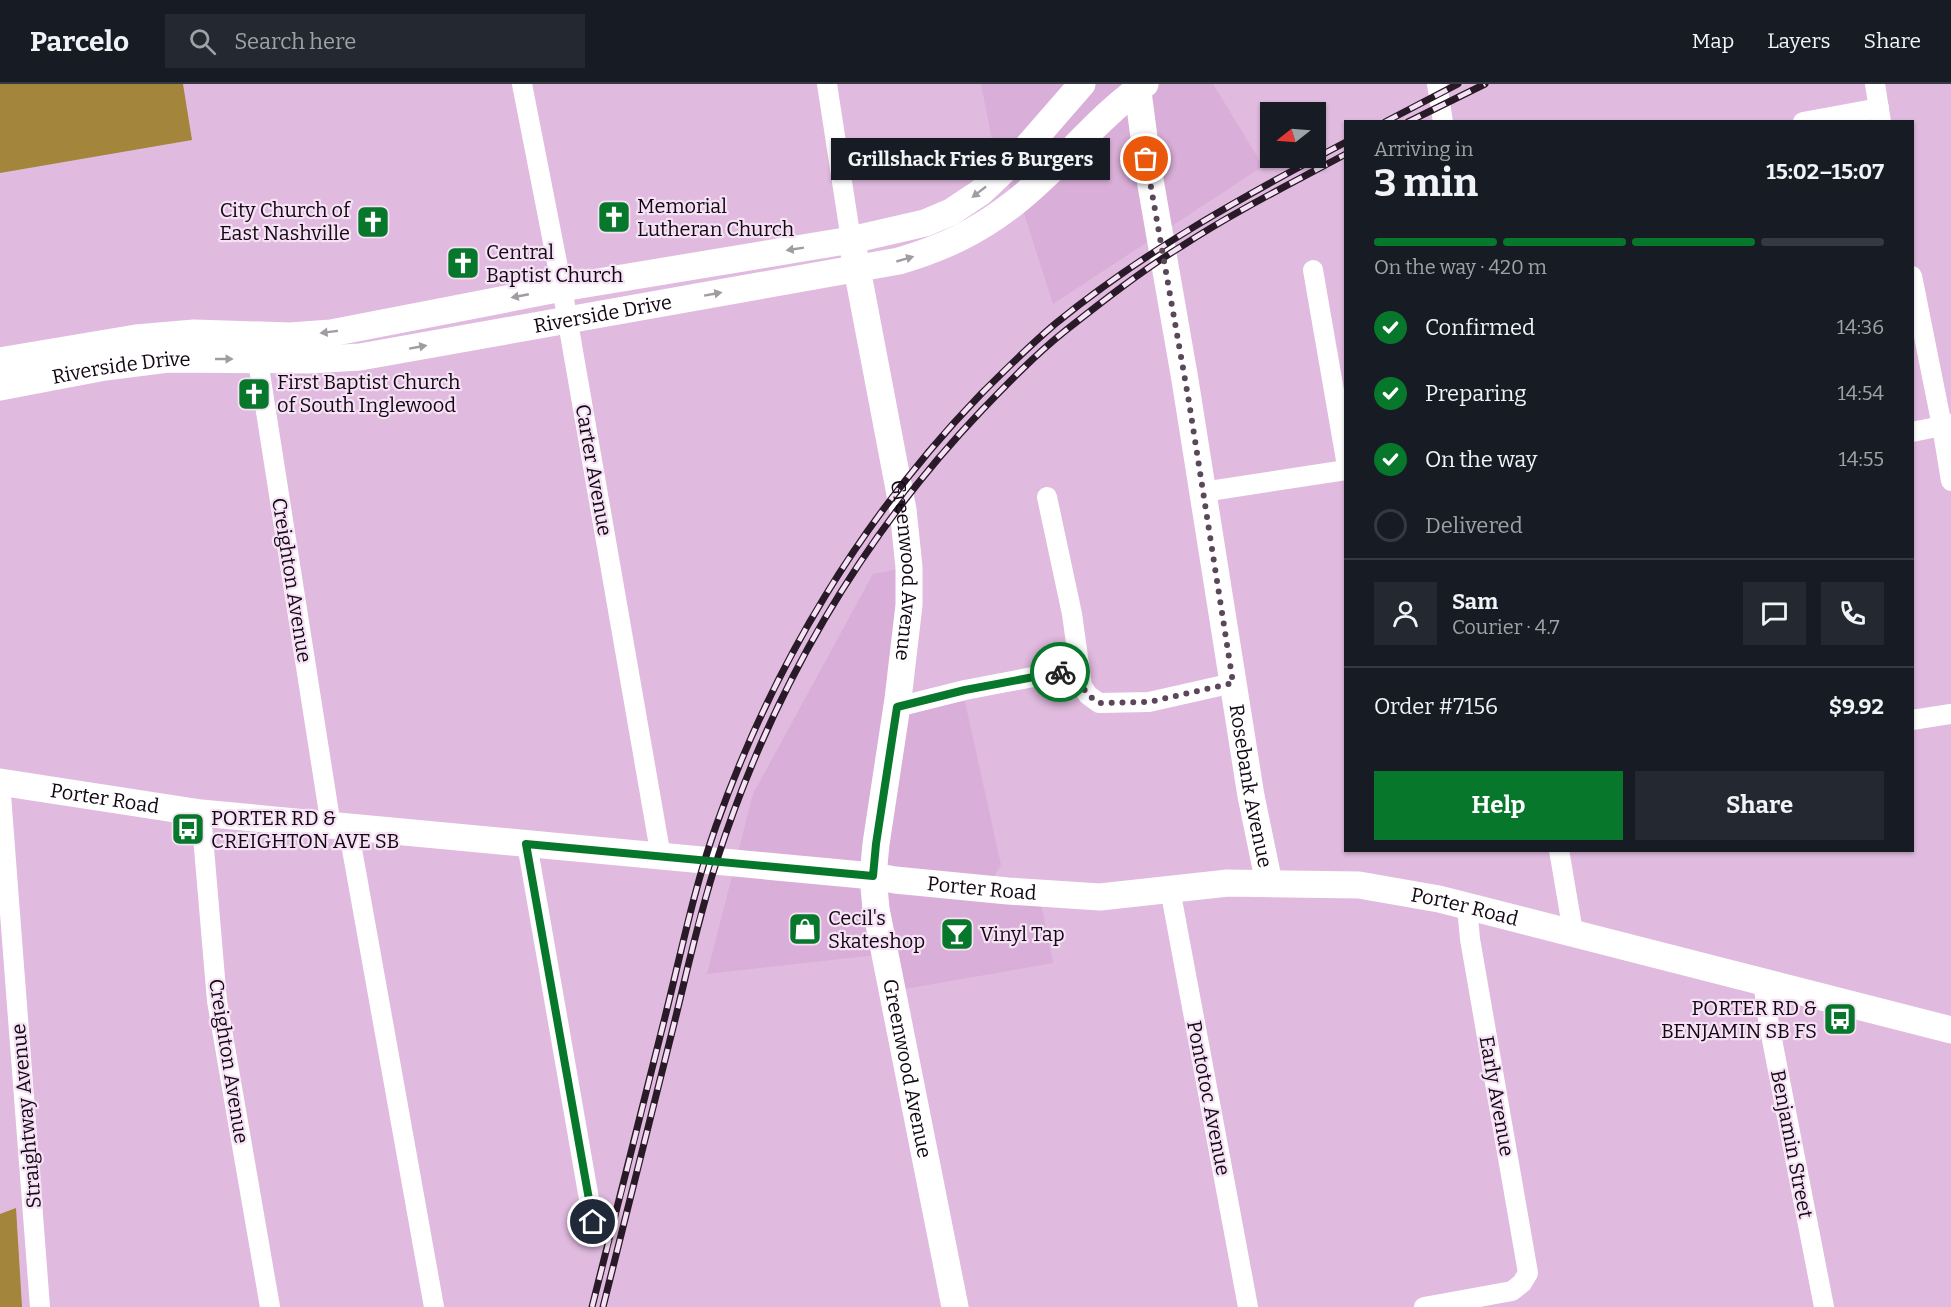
<!DOCTYPE html>
<meta charset="utf-8">
<style>
body{margin:0;font-family:Bitter,serif;background:#242831;color:#f1f3f6;height:100vh;display:flex;flex-direction:column;font-size:22px;white-space:nowrap}
*{box-sizing:border-box;margin:0}
p{font-size:20px;color:#9ea1a6}
.icon{flex:none;width:33px;height:33px;fill:none;stroke:currentColor;stroke-width:2;stroke-linecap:round;stroke-linejoin:round}
.map{position:relative;flex:1;overflow:hidden}
.sheet{position:absolute;left:1344px;top:36px;width:570px;height:732px;display:flex;flex-direction:column;background:#171b24;border-radius:0px;box-shadow:0 2px 4px #0004}
.sheet>*{flex:none}
.needle{width:39px;rotate:253deg}
.controls{position:absolute;left:1260px;top:18px;display:grid;gap:12px}
.controls a{display:grid;place-items:center;width:66px;height:66px;border-radius:0px;background:#171b24;box-shadow:0 2px 4px #0004;font-size:30px}
.pin{position:absolute;display:grid;place-items:center;width:51px;height:51px;color:#fff;margin:-26px;border:3px solid #fff;border-radius:50%;box-shadow:0 2px 6px #0007}
.courier{position:absolute;display:grid;place-items:center;width:60px;height:60px;margin:-30px;border:4px solid #07772b;border-radius:50%;background:#fff;color:#222;box-shadow:0 2px 8px #0007}
.bubble{position:absolute;height:42px;border-radius:0px;background:#171b24;box-shadow:0 2px 4px #0004;font-size:20px;font-weight:700;line-height:42px;text-align:center}
.overview em{font-style:normal;font-weight:700}
.overview div{display:flex;flex-direction:column-reverse}
.overview{display:flex;align-items:center;justify-content:space-between;height:102px;padding:0 30px}
h1{font-size:39px;font-weight:700;line-height:45px}
.bar{display:grid;grid-template-columns:repeat(4,1fr);gap:9px 6px;align-content:center;height:72px;padding:0 30px}
.bar i{height:8px;border-radius:4px;background:#363941}
.bar .selected{background:#07772b}
.bar p{grid-column:span 4}
.line{display:flex;align-items:center;gap:15px;padding:0 30px;border-top:2px solid #363941}
.line div{flex:1}
.round{display:grid;place-items:center;flex:none;width:63px;height:63px;border-radius:0px;background:#242831}
ol{padding:0 30px;list-style:none}
li{display:flex;align-items:center;gap:18px;height:66px}
li p{margin-inline-start:auto}
li .icon{padding:6px;border-radius:50%;background:#07772b;color:#fff;stroke-width:4}
li:last-child{color:#9ea1a6}
li i{width:33px;height:33px;border:3px solid #363941;border-radius:50%}
.primary-button{display:flex;gap:12px;margin-top:auto;padding:12px 30px}
.primary-button a{flex:1;height:69px;border-radius:0px;background:#07772b;color:#fff;font-size:24px;font-weight:700;line-height:69px;text-align:center}
.primary-button a+a{background:#242831;color:#f1f3f6}
header{display:flex;align-items:center;gap:36px;box-sizing:border-box;height:84px;padding:0 30px;background:#171b24;border-bottom:2px solid #363941}
header strong{font-size:28px}
nav{display:flex;gap:33px;margin-inline-start:auto;font-size:21px}
.search{width:420px;height:54px;background:#242831;display:flex;align-items:center;gap:15px;box-sizing:border-box;padding:0 21px;border-radius:0px;color:#9ea1a6;font-size:22px}
.map>svg:first-child{display:block}
</style>
<header>
<strong>Parcelo</strong>
<div class="search"><svg class="icon" aria-label="search" viewBox="0 0 24 24"><circle cx="10" cy="10" r="6"/><path d="M15 15l6 6"/></svg>Search here</div>
<nav><a>Map</a><a>Layers</a><a>Share</a></nav>
</header>
<div class="map">
<svg width="1951" height="1223" viewBox="0 0 1951 1223">
<rect width="100%" height="100%" fill="#e0badf"/>
<g fill="#d9aed8">
<polygon points="981,0 1213,0 1263,82 1053,220 1019,114 999,91"/>
<polygon points="909,483 897,622 953,609 965,618 1001,781 986,805 1039,809 1053,879 893,907 885,870 707,890 753,710 873,490"/>
</g>
<g fill="#a3853c">
<polygon points="0,0 183,0 192,56 0,89"/>
<polygon points="16,1124 22,1223 0,1223 0,1130"/>
</g>
<g fill="none" stroke-linecap="round" stroke-linejoin="round">
<g stroke="#fff" stroke-width="20">
<polyline points="522,0 562,204 661,773"/>
<polyline points="827,0 851,156"/>
<polyline points="1437,0 1443,38"/>
<polyline points="1875,0 1881,38"/>
<polyline points="1803,38 1879,24"/>
<polyline points="1313,186 1346,376"/>
<polyline points="1912,192 1942,342 1951,397"/>
<polyline points="256,264 331,742"/>
<polyline points="1912,348 1951,340"/>
<polyline points="1203,408 1346,386"/>
<polyline points="1047,413 1072,530 1082,602 1088,611 1099,619 1149,618 1233,599"/>
<polyline points="897,623 965,606 1080,584"/>
<polyline points="1912,636 1951,630"/>
<polyline points="0,698 40,1223"/>
<polyline points="201,729 217,917 270,1223"/>
<polyline points="348,743 434,1223"/>
<polyline points="527,760 593,1138"/>
<polyline points="1559,766 1573,848"/>
<polyline points="1170,805 1248,1223"/>
<polyline points="1763,897 1768,935 1824,1223"/>
<polyline points="1424,1223 1512,1207 1522,1199 1528,1189 1470,855 1467,822"/>
</g>
<g stroke="#fff" stroke-width="27">
<path id="s1" d="M1137 0 1148 84 1185 296 1251 712 1269 799"/>
<path id="s2" d="M854 169 903 426 909 483V521L898 615 876 760 873 792 876 825 955 1223"/>
<polyline points="0,277 136,254 194,249 290,252 331,249 562,204 851,156 925,139 951,128 981,108 1022,69 1082,0"/>
<path id="s3" d="M0 303 105 283 168 275 308 276 360 273 899 177C943 164 977 148 1013 120 1060 84 1096 34 1145 0"/>
<path id="s4" d="M0 698 201 729 873 792 895 796 1008 807 1100 813 1228 799 1359 801 1439 815 1951 946"/>
</g>
<defs>
<g id="rail">
<polyline points="1385,38 1458,0"/>
<polyline points="1408,38 1485,0"/>
<path d="M592 1223C617 1126 641 1029 665 933 681 869 694 804 716 742 773 581 862 433 981 310 1005 286 1029 262 1055 240 1144 167 1244 112 1346 58"/>
<path d="M603 1223C627 1127 651 1032 675 936 688 883 700 828 717 776 771 608 860 454 982 326 1008 299 1035 271 1065 247 1103 217 1141 187 1182 162 1234 128 1290 100 1346 70"/>
</g>
</defs>
<use href="#rail" stroke="#291a28" stroke-width="7"/>
<use href="#rail" stroke="#f6e2f5" stroke-width="4.5" stroke-dasharray="14" stroke-linecap="butt"/>
</g>
<defs><path id="oneway-solid" d="M-6-.8H1V-3.2L6.5 0L1 3.2V.8H-6Z" transform="scale(1.5)"/></defs>
<g fill="#a19ca1">
<use href="#oneway-solid" transform="translate(979 108) rotate(142)"/>
<use href="#oneway-solid" transform="translate(795 165) rotate(171)"/>
<use href="#oneway-solid" transform="translate(905 175) rotate(-16)"/>
<use href="#oneway-solid" transform="translate(713 210) rotate(-10)"/>
<use href="#oneway-solid" transform="translate(520 212) rotate(169)"/>
<use href="#oneway-solid" transform="translate(329 248) rotate(173)"/>
<use href="#oneway-solid" transform="translate(418 263) rotate(-10)"/>
<use href="#oneway-solid" transform="translate(224 275)"/>
</g>
<g fill="none" stroke-linecap="round" stroke-linejoin="round">
<polyline stroke="#5b465a" stroke-width="6" stroke-dasharray="0 10.8" points="1060,588 1080,584 1082,602 1088,611 1099,619 1149,618 1233,599 1189,318 1146,75"/>
<polyline stroke="#07772b" stroke-width="8" points="593,1138 526,760 873,792 876,760 897,623 965,606 1060,588"/>
</g>
<defs>
<symbol id="church-square" viewBox="-11 -11 22 22"><rect x="-9" y="-9" width="18" height="18" rx="4" fill="#07772b" stroke="#f6e2f5"/><path d="M-1.2-6h2.4v3.5h3.3v2.4h-3.3V6h-2.4V-.1h-3.3v-2.4h3.3Z" fill="#fff"/></symbol>
<symbol id="bus-square" viewBox="-11 -11 22 22"><rect x="-9" y="-9" width="18" height="18" rx="4" fill="#07772b" stroke="#f6e2f5"/><path d="M-5-6H5V4H4V6H2V4H-2V6H-4V4H-5ZM-3.5-4V0h7V-4ZM-3.5 1.2v1.5H-2V1.2ZM2 1.2v1.5H3.5V1.2Z" fill="#fff"/></symbol>
<symbol id="shop-square" viewBox="-11 -11 22 22"><rect x="-9" y="-9" width="18" height="18" rx="4" fill="#07772b" stroke="#f6e2f5"/><path d="M-5-2.5h2.3a2.7 3.5 0 0 1 5.4 0H5L5.5 6h-11ZM-1.5-2.5h3a1.5 2.3 0 0 0-3 0Z" fill="#fff"/></symbol>
<symbol id="bar-square" viewBox="-11 -11 22 22"><rect x="-9" y="-9" width="18" height="18" rx="4" fill="#07772b" stroke="#f6e2f5"/><path d="M-6-5H6L.8 .8V4.5H3.5V6h-7V4.5H-.8V.8Z" fill="#fff"/></symbol>
</defs>
<g fill-rule="evenodd">
<use href="#church-square" x="595" y="114" width="38" height="38"/>
<use href="#church-square" x="354" y="119" width="38" height="38"/>
<use href="#church-square" x="444" y="160" width="38" height="38"/>
<use href="#church-square" x="235" y="291" width="38" height="38"/>
<use href="#bus-square" x="169" y="726" width="38" height="38"/>
<use href="#shop-square" x="786" y="826" width="38" height="38"/>
<use href="#bar-square" x="938" y="831" width="38" height="38"/>
<use href="#bus-square" x="1821" y="916" width="38" height="38"/>
</g>
<g text-anchor="middle" stroke-width="4.5" stroke-linejoin="round" paint-order="stroke">
<g font-size="20" fill="#130713" stroke="#f6e2f5" text-anchor="start">
<text x="637" y="129">Memorial<tspan x="637" dy="23">Lutheran Church</tspan></text>
<text x="350" y="133" text-anchor="end">City Church of<tspan x="350" dy="23">East Nashville</tspan></text>
<text x="486" y="175">Central<tspan x="486" dy="23">Baptist Church</tspan></text>
<text x="277" y="305">First Baptist Church<tspan x="277" dy="23">of South Inglewood</tspan></text>
<text x="211" y="741">PORTER RD &amp;<tspan x="211" dy="23">CREIGHTON AVE SB</tspan></text>
<text x="828" y="841">Cecil's<tspan x="828" dy="23">Skateshop</tspan></text>
<text x="980" y="857">Vinyl Tap</text>
<text x="1817" y="931" text-anchor="end">PORTER RD &amp;<tspan x="1817" dy="23">BENJAMIN SB FS</tspan></text>
</g>
<g font-size="20" fill="#130713" stroke="#f6e2f5">
<text dy="7" stroke="none"><textPath href="#s3" startOffset="609">Riverside Drive</textPath></text>
<text dy="7" stroke="none"><textPath href="#s3" startOffset="123">Riverside Drive</textPath></text>
<text transform="translate(594 386) rotate(80)" y="7">Carter Avenue</text>
<text dy="7" stroke="none"><textPath href="#s2" startOffset="322">Greenwood Avenue</textPath></text>
<text transform="translate(292 496) rotate(81)" y="7">Creighton Avenue</text>
<text dy="7" stroke="none"><textPath href="#s1" startOffset="711">Rosebank Avenue</textPath></text>
<text dy="7" stroke="none"><textPath href="#s4" startOffset="106">Porter Road</textPath></text>
<text dy="7" stroke="none"><textPath href="#s4" startOffset="988">Porter Road</textPath></text>
<text dy="7" stroke="none"><textPath href="#s4" startOffset="1474">Porter Road</textPath></text>
<text transform="translate(229 977) rotate(81)" y="7">Creighton Avenue</text>
<text dy="7" stroke="none"><textPath href="#s2" startOffset="826">Greenwood Avenue</textPath></text>
<text transform="translate(1497 1012) rotate(80)" y="7">Early Avenue</text>
<text transform="translate(1209 1014) rotate(79)" y="7">Pontotoc Avenue</text>
<text transform="translate(26 1032) rotate(-95)" y="7">Straightway Avenue</text>
<text transform="translate(1792 1060) rotate(79)" y="7">Benjamin Street</text>
</g>
</g>
</svg>
<div class="controls">
<a><svg class="needle" viewBox="-14 -14 28 28"><path d="M0-13l5 13h-10z" fill="#e53935"/><path d="M0 13l5-13h-10z" fill="#9ea1a6"/></svg></a>
</div>
<div class="pin" style="left:1146px;top:75px;background:#ea580c"><svg class="icon" aria-label="bag" viewBox="0 0 24 24"><path d="M5 8h14l-1 12H6zM9 8a3 3 0 0 1 6 0"/></svg></div>
<div class="pin" style="left:593px;top:1138px;background:#1f2937"><svg class="icon" aria-label="home" viewBox="0 0 24 24"><path d="M3 11l9-7 9 7M6 9v11h12V9"/></svg></div>
<div class="courier" style="left:1060px;top:588px"><svg class="icon" aria-label="bike" viewBox="0 0 24 24"><circle cx="6" cy="16" r="4"/><circle cx="18" cy="16" r="4"/><path d="M6 16l4-8h5l3 8M10 8l3 8H6M13 5h3"/></svg></div>
<div class="bubble" style="left:831px;top:54px;width:279px">Grillshack Fries &amp; Burgers</div>
<section class="sheet">
<div class="overview"><div><h1>3 min</h1><p>Arriving in</p></div><em>15:02–15:07</em></div>
<div class="bar"><i class="selected"></i><i class="selected"></i><i class="selected"></i><i></i><p>On the way · 420 m</p></div>
<ol>
<li><svg class="icon" aria-label="check" viewBox="0 0 24 24"><path d="M5 12l5 5 9-10"/></svg>Confirmed<p>14:36</p></li>
<li><svg class="icon" aria-label="check" viewBox="0 0 24 24"><path d="M5 12l5 5 9-10"/></svg>Preparing<p>14:54</p></li>
<li><svg class="icon" aria-label="check" viewBox="0 0 24 24"><path d="M5 12l5 5 9-10"/></svg>On the way<p>14:55</p></li>
<li><i></i>Delivered</li>
</ol>
<div class="line" style="height:108px"><a class="round"><svg class="icon" aria-label="person" viewBox="0 0 24 24"><circle cx="12" cy="8" r="4"/><path d="M4 21q1-7 8-7t8 7"/></svg></a><div><b>Sam</b><p>Courier · 4.7</p></div><a class="round"><svg class="icon" aria-label="chat" viewBox="0 0 24 24"><path d="M4 5h16v11H9l-5 4z"/></svg></a><a class="round"><svg class="icon" aria-label="phone" viewBox="0 0 24 24"><path d="M5 4h4l2 5-3 2q2 4 5 5l2-3 5 2v4C11 20 4 13 5 4z"/></svg></a></div>
<div class="line" style="height:78px"><div>Order #7156</div><b>$9.92</b></div>
<div class="primary-button"><a>Help</a><a>Share</a></div>
</section>
</div>
